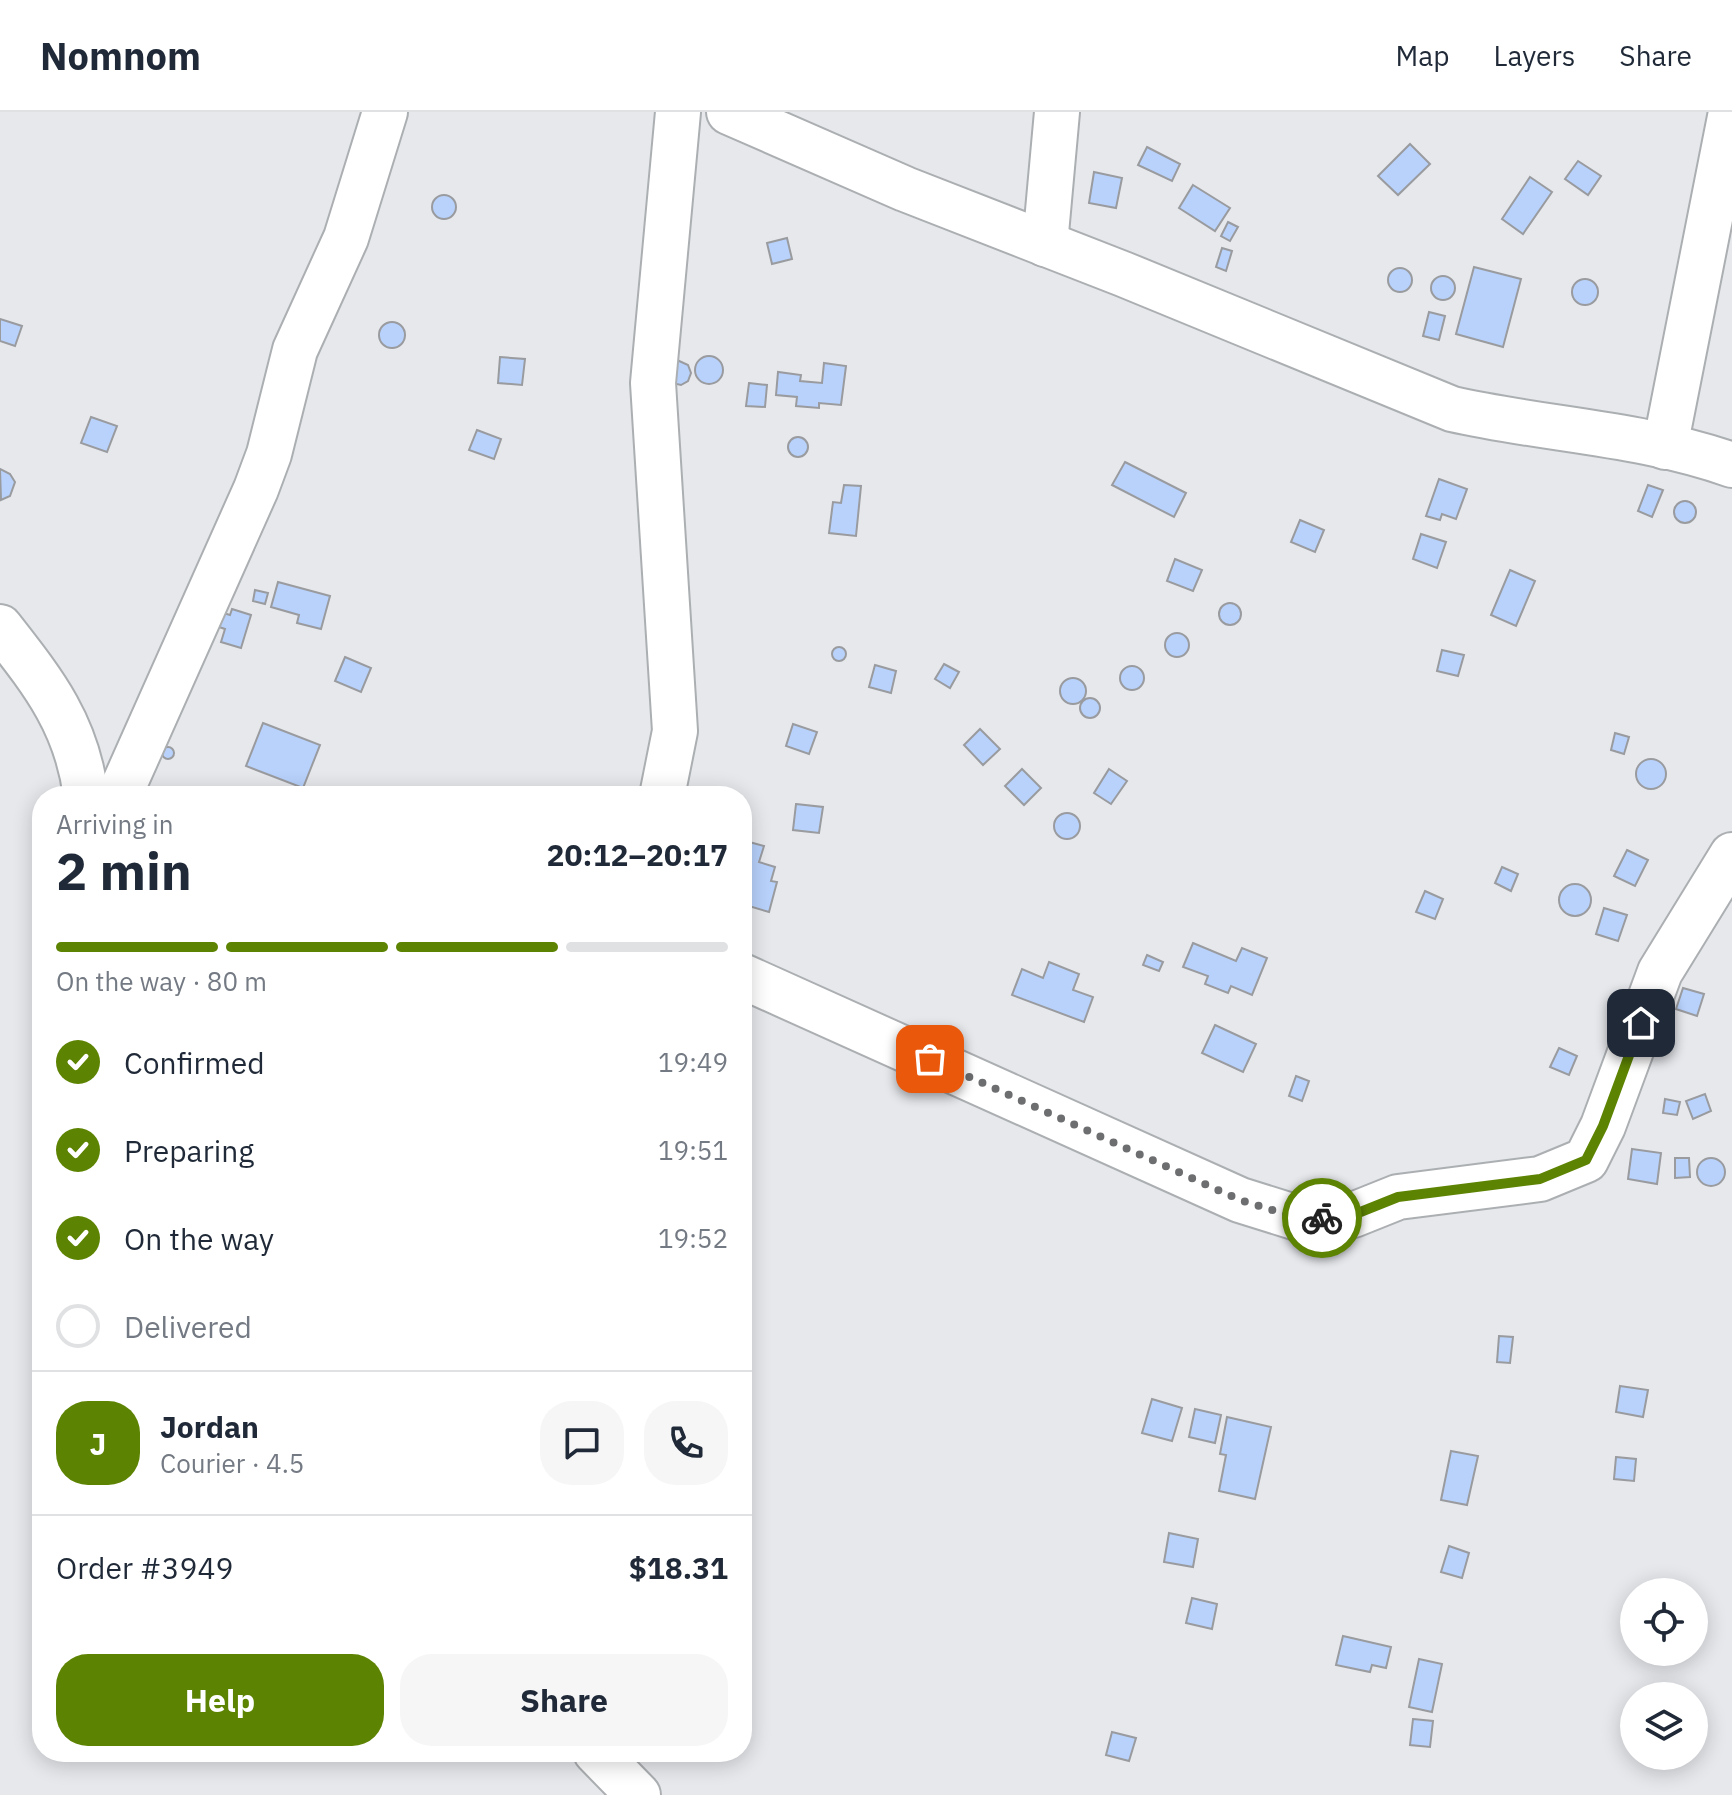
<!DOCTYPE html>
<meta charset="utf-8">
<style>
body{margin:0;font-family:"IBM Plex Sans",sans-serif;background:#f6f6f7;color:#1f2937;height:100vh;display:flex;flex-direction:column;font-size:30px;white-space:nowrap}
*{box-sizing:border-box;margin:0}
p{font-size:26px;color:#747a83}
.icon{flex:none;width:44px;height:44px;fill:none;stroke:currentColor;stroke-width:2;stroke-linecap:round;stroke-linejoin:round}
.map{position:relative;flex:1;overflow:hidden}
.panel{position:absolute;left:32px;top:674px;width:720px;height:976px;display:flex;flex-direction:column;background:#fff;border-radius:32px;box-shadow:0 4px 20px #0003}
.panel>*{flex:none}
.tools{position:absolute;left:1620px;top:1466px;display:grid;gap:16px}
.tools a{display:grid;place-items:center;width:88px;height:88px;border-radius:50%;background:#fff;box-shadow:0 4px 20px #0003;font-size:40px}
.pin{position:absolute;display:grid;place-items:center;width:68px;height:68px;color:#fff;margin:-34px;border-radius:16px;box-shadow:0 4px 12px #0006}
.courier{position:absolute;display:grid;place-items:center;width:80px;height:80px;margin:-40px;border:6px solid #5d8302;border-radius:50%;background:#fff;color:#222;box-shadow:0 2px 10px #0007}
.overview em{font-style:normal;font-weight:700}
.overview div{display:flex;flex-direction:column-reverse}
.overview{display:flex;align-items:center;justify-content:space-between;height:136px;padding:0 24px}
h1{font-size:52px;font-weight:700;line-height:60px}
.bar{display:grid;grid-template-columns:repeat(4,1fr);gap:12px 8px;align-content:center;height:96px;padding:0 24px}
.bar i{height:10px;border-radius:6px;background:#e0e1e3}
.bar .active{background:#5d8302}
.bar p{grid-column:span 4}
.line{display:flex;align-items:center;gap:20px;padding:0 24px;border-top:2px solid #e0e1e3}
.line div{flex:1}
.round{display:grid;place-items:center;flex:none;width:84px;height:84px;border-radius:32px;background:#f6f6f7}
ol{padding:0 24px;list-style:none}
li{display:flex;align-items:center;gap:24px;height:88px}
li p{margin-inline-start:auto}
li .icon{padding:8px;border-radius:50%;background:#5d8302;color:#fff;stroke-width:4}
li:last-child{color:#747a83}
li i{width:44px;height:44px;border:4px solid #e0e1e3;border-radius:50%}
.cta{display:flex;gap:16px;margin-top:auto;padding:16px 24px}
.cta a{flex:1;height:92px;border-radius:32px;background:#5d8302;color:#fff;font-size:32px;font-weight:700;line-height:92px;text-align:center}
.cta a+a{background:#f6f6f7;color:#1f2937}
header{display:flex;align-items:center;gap:48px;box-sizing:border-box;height:112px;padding:0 40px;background:#fff;border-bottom:2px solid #e0e1e3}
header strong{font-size:38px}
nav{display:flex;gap:44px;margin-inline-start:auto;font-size:28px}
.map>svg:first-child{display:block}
</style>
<header>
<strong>Nomnom</strong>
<nav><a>Map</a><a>Layers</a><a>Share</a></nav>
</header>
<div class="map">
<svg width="1732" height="1683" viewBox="0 0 1732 1683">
<rect width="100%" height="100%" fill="#e6e8ec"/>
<g fill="#b8d2fc" stroke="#999b9f" stroke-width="2">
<polygon points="1410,32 1430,52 1398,83 1378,64"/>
<polygon points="1147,35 1180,52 1172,69 1138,53"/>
<polygon points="1578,49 1601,64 1588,83 1565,67"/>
<polygon points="1094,60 1122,66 1116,96 1089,91"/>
<polygon points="1530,65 1552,80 1523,122 1502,107"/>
<polygon points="1193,73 1230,96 1215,119 1179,96"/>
<circle cx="444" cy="95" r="12"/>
<polygon points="1228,110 1238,115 1230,129 1221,124"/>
<polygon points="787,126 792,147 772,152 767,131"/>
<polygon points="1222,136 1232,139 1226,159 1216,155"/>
<polygon points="1474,155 1521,167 1503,235 1456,222"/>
<circle cx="1400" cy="168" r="12"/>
<circle cx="1443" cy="176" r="12"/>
<circle cx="1585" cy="180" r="13"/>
<polygon points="1429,200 1445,204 1439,228 1423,224"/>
<polygon points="0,207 22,214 15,234 0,229"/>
<circle cx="392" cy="223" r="13"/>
<circle cx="709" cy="258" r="14"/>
<polygon points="500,245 525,247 522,273 498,271"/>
<polygon points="677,248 688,253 691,261 688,269 681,273 672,271 671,251"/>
<polygon points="824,251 846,254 841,293 819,291 819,296 796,294 797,285 776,283 778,260 801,263 800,269 822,271"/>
<polygon points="749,271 767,273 765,295 746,294"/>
<polygon points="91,305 117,314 107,340 81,331"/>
<polygon points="477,318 501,327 494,347 469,338"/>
<circle cx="798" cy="335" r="10"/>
<polygon points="1125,350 1186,381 1174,405 1112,373"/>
<polygon points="0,357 10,362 15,370 10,384 1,388"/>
<polygon points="1439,367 1467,377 1456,407 1442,402 1440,408 1426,404"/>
<polygon points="844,373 861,374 856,424 829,421 833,390 841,391"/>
<polygon points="1648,373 1663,378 1652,405 1638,399"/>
<circle cx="1685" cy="400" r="11"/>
<polygon points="1300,408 1324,418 1315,440 1291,430"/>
<polygon points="1421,422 1446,430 1437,456 1413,447"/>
<polygon points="1175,447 1202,458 1193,479 1167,469"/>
<polygon points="1510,458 1535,469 1516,514 1491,503"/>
<polygon points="278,470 330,484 321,517 297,511 299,503 271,495"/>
<polygon points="255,478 268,481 265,492 253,489"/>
<circle cx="1230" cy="502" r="11"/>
<polygon points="232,497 251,503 241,536 221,530 225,517 216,514 220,500 230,503"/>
<circle cx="1177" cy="533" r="12"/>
<circle cx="839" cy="542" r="7"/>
<polygon points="1442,538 1464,543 1458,564 1437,559"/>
<polygon points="345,545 371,556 361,580 335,569"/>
<polygon points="944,552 959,560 950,576 935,567"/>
<polygon points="875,553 896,559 891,581 869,575"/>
<circle cx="1132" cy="566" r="12"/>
<circle cx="1073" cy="579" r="13"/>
<circle cx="1090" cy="596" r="10"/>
<polygon points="263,611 320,633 303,676 246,654"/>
<polygon points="793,612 817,620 809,642 786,634"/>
<polygon points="980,617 1000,637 983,653 964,633"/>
<polygon points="1615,621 1629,625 1624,642 1611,638"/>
<circle cx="168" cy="641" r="6"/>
<circle cx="1651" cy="662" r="15"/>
<polygon points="1022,657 1041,676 1024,693 1005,674"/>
<polygon points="1109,657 1127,669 1111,692 1094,681"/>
<polygon points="796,692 823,695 819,721 793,718"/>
<circle cx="1067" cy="714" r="13"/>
<polygon points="742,728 764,734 759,750 775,755 771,769 777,770 769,800 742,792"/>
<polygon points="1627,738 1648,748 1635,774 1614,764"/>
<polygon points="1502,755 1518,762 1511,779 1495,771"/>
<circle cx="1575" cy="788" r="16"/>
<polygon points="1425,779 1443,787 1435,807 1416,800"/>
<polygon points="1604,796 1627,803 1618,829 1596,822"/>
<polygon points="1193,831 1236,849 1242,836 1267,846 1252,883 1231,874 1228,881 1205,872 1208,864 1183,855"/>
<polygon points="1147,843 1163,850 1159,859 1143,853"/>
<polygon points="1049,850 1079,862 1073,878 1093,885 1084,910 1012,883 1022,857 1043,866"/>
<polygon points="1683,876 1704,882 1697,904 1676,897"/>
<polygon points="1215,913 1256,932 1243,960 1202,941"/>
<polygon points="1559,936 1577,944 1569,963 1550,955"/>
<polygon points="1296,964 1309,969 1302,989 1289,984"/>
<polygon points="1705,982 1711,999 1693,1007 1686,989"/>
<polygon points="1665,987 1680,990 1677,1003 1663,1001"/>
<polygon points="1632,1037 1661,1041 1657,1072 1628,1067"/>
<polygon points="1675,1046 1689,1046 1690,1065 1675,1066"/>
<circle cx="1711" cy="1060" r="14"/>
<polygon points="1499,1224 1513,1225 1510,1251 1497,1250"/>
<polygon points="1620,1274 1648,1278 1643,1305 1616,1300"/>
<polygon points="1152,1287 1182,1296 1172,1329 1142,1321"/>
<polygon points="1195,1297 1221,1303 1215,1331 1189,1325"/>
<polygon points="1227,1305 1271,1315 1255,1387 1219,1379 1226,1343 1220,1342"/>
<polygon points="1451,1339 1478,1344 1467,1393 1441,1388"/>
<polygon points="1616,1345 1636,1347 1634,1369 1614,1367"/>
<polygon points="1169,1421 1198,1427 1193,1455 1164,1450"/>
<polygon points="1449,1434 1469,1441 1462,1466 1441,1460"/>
<polygon points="1192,1486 1217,1492 1212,1517 1186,1511"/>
<polygon points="1343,1524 1391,1535 1386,1556 1372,1553 1370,1560 1336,1553"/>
<polygon points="1419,1547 1442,1552 1432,1600 1409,1595"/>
<polygon points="1413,1607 1433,1609 1430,1635 1410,1633"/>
<polygon points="1112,1620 1136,1626 1129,1649 1106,1643"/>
</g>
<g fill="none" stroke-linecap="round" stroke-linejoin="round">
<defs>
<g id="minor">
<path d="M729 0 905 77 1123 162 1452 297C1545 318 1642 321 1732 353"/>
<polyline points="1045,132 1057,0"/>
<polyline points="1665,335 1731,0"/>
<path d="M0 515C43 570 77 612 86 684"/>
<polyline points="119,684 256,377 269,342 295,238 346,126 385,0"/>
<polyline points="662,684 675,619 653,271 678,0"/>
<polyline points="742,864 1240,1088 1304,1108 1353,1103 1398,1085 1540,1067 1586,1048 1603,1014 1660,860 1732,743"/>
<polyline points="596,1640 638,1683"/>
</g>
</defs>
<use href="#minor" stroke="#acafb2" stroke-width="48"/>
<use href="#minor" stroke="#fff" stroke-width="44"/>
</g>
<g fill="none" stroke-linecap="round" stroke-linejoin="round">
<polyline stroke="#6d6e70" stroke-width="8" stroke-dasharray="0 14.4" points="930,947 1240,1088 1304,1108 1322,1106"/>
<polyline stroke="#5d8302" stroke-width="10" points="1322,1106 1353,1103 1398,1085 1540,1067 1586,1048 1603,1014 1641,911"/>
</g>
</svg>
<div class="tools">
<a><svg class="icon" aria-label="locate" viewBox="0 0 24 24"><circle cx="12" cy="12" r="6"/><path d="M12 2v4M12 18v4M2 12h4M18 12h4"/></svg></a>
<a><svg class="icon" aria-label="layers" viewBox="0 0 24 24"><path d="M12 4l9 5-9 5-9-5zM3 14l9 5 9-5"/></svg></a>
</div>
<div class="pin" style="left:930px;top:947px;background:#ea580c"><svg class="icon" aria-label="bag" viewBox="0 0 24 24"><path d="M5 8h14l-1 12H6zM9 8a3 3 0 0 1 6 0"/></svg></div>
<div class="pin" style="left:1641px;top:911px;background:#1f2937"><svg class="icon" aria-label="home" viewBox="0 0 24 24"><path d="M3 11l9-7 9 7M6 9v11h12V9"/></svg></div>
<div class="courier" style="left:1322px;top:1106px"><svg class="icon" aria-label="bike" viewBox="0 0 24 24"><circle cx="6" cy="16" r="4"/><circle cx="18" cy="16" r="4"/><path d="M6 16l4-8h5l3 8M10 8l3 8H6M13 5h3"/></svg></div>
<section class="panel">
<div class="overview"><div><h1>2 min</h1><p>Arriving in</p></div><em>20:12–20:17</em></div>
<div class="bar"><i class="active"></i><i class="active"></i><i class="active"></i><i></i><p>On the way · 80 m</p></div>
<ol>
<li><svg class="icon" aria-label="check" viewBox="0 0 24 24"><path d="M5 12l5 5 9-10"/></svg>Confirmed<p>19:49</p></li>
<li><svg class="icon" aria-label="check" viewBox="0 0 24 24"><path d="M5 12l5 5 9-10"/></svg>Preparing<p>19:51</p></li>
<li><svg class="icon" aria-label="check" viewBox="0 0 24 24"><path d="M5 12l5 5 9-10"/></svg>On the way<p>19:52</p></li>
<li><i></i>Delivered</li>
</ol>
<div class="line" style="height:144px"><b class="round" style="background:#5d8302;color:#fff">J</b><div><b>Jordan</b><p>Courier · 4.5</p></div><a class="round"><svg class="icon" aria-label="chat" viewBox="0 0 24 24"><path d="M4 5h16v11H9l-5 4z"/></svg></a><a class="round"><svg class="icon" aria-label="phone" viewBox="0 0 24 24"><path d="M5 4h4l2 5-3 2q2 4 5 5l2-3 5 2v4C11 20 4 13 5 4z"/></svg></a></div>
<div class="line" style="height:104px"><div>Order #3949</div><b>$18.31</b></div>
<div class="cta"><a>Help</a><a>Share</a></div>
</section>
</div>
